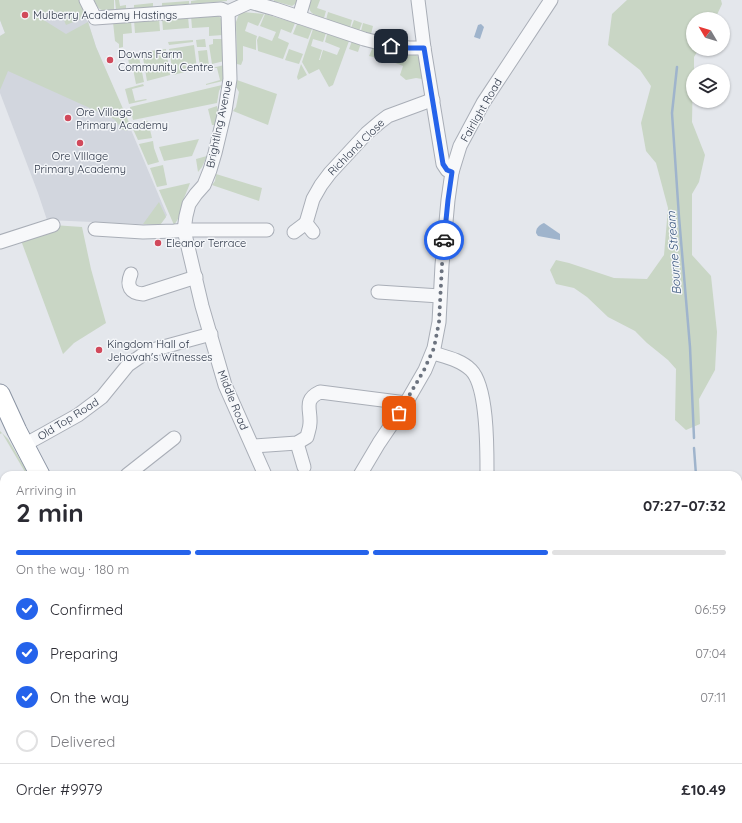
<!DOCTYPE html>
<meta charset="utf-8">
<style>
body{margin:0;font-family:Quicksand,sans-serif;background:#f7f7f7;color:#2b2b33;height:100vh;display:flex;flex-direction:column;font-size:15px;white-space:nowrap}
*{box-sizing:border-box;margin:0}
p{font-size:13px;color:#7c7c81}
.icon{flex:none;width:22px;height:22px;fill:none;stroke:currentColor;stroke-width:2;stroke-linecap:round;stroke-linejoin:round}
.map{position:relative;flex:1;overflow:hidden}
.details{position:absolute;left:0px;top:471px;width:742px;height:352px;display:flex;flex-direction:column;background:#fff;border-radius:12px 12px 0 0;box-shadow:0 1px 3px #0004}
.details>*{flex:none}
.needle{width:26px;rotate:308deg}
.tools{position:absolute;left:686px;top:12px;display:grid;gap:8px}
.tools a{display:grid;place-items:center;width:44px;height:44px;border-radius:50%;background:#fff;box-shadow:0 1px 3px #0004;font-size:20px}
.pin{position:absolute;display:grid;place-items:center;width:34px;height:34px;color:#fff;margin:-17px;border-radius:8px;box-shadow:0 2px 6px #0006}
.courier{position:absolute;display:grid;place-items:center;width:40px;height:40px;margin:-20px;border:3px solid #2563eb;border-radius:50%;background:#fff;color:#222;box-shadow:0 1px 5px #0007}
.headline em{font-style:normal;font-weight:700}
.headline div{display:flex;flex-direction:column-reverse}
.headline{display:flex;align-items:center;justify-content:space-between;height:68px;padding:0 16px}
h1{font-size:26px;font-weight:700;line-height:30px}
.bar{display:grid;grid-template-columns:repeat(4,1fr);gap:6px 4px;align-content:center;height:48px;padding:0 16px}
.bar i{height:5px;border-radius:3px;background:#e1e1e2}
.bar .selected{background:#2563eb}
.bar p{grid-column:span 4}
.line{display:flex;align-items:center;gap:10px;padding:0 16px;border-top:1px solid #e1e1e2}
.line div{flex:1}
ol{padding:0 16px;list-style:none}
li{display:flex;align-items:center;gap:12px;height:44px}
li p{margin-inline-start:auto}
li .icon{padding:4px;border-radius:50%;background:#2563eb;color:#fff;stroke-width:4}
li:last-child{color:#7c7c81}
li i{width:22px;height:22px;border:2px solid #e1e1e2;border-radius:50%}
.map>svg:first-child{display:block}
</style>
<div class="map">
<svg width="742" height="823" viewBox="0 0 742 823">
<rect width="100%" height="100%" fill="#e4e7ec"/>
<g fill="#d2d6de">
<polygon points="0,0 81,0 96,47 167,215 160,225 47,220 38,193 0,93 0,36 5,33 0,20"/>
<polygon points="290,819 326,819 326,823 291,823"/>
</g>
<g fill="#c9d6c5">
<polygon points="0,0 81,0 86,17 66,25 60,11 42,19 66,34 88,22 96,47 131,127 126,131 122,129 114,119 8,71 0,90 0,36 5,33 0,20"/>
<path d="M94 0H114V10C102 11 99 12 94 0Z"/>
<polygon points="115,0 119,0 120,6 126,5 126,9 116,10"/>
<polygon points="198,0 227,0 227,1 191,4 191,1"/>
<polygon points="274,0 298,0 295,4 292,6 274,1"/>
<path d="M310 0H320L317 8 326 11 324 18C313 14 307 14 310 0Z"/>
<polygon points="627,0 721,0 722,4 715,19 693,19 693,49 699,49 694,57 694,71 693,71 692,122 705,155 699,182 692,194 692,255 711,276 717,332 715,370 699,399 700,424 686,430 675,420 676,369 668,360 647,343 635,331 608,317 587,297 574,288 556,284 550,270 556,260 569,263 614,278 647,279 664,255 668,208 656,163 646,151 641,123 651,86 640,70 608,45 612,14"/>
<polygon points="189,1 189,4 162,6 162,3"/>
<polygon points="153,3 153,7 134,8 134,5"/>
<polygon points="243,12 264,14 258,26 248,22 245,31 257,36 256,40 256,50 243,46 243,60 241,65 237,64 236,22 239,14"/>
<polygon points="328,12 352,20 350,28 326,20"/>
<polygon points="265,14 295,23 291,33 281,29 278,38 289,43 283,59 258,51 257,40 259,36 272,41 276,32 260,26"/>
<polygon points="218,15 223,21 223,35 209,36 209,27 192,28 191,16"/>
<polygon points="188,16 189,28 163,30 162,18"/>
<polygon points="159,18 160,31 135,33 134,20"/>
<polygon points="354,20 362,23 359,31 351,28"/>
<polygon points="131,21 132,33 123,34 123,47 119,48 119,44 115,41 113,22"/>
<polygon points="363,23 373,26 371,34 361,31"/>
<polygon points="297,24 312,29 308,39 293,34"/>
<polygon points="313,29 326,33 323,42 313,39 311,46 322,50 319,60 320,60 323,50 337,55 340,48 325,42 327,34 349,41 333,85 329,87 319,69 309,74 302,62"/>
<polygon points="383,29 393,32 391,39 381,36"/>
<polygon points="205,39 206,47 197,47 196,40"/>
<polygon points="213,39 223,39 224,61 212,64 209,45 213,44"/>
<polygon points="193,40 193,42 169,45 168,42"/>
<polygon points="352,41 361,43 358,52 349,49"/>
<polygon points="194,45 197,69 173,75 169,49"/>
<path d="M373 47 394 51 391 61C383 59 376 58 369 56Z"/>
<polygon points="166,49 170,75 147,81 142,52"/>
<polygon points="289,49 303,54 299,64 285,60"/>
<polygon points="207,50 209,66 200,68 198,51"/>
<polygon points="127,52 138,52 144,82 136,84 132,64 129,64"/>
<path d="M397 52C402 52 409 52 414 54 423 57 422 71 422 79L416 78 406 80 400 75 403 66 393 62Z"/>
<polygon points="301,64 307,75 298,80 297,77"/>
<polygon points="224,65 223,81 206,85 206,84 220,80 217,68 212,68"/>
<polygon points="237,80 277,94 268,125 233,111 236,107 239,92 236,87"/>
<polygon points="143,84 144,86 132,89 135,101 146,99 147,100 129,104 125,89"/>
<polygon points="222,85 219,91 217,103 133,120 130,107"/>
<polygon points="217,106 218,110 215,125 212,125 208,109"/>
<polygon points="148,121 152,138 138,140 132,127 132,124"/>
<polygon points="199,139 192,156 164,161 159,147"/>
<polygon points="153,141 154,148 159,162 148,165 139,144"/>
<polygon points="207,156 202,167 198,172 196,159"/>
<polygon points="163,165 167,185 157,187 150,168"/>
<polygon points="216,174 262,188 259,201 212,185 215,181"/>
<path d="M190 183C188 189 185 195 183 201 181 209 180 218 174 225L159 190Z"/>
<polygon points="159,202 166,217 160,225 143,224"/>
<polygon points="53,225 82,227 91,269 106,323 74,343 63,354 19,235"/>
<polygon points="0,431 8,439 26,470 25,475 21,474 25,472 2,433 0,434"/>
<polygon points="738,599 742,609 742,753 739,748 738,730"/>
<polygon points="75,819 225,819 226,823 77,823"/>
</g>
<g fill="#9fb4cc">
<polygon points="481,24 484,27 480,39 474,37 478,25"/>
<path d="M544 223 560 234V240L538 236 536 233C536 228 539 225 544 223Z"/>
</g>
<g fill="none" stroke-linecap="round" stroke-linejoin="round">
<g stroke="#9fb4cc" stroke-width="2.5">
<polyline points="677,67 672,113 679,217 690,347 694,438"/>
<polyline points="694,448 696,475"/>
<polyline points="738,657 742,669"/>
<polyline points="119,822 119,823"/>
</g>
<defs>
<g id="minor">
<polyline points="86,0 95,18 221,9 228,12"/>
<polyline points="418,0 424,48 443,164 447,170 452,172"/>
<polyline points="250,2 275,9 364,39 391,46 409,48 424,48"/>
<polyline points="228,12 230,79 225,111 215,153 210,170 204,185 196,194 189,204 186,216 184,230 202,306 225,385 265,475"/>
<polyline points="228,12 250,2 250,0"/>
<polyline points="299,17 304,0"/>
<polyline points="95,229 143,232 174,231 189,230 267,230"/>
<polyline points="294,232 306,223"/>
<polyline points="313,232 306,223 313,199 321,185 330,173 367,133 380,122 388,116 426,102 433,100"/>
<polyline points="0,242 53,225"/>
<path d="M131 274C126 286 130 293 143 294L196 277"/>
<polyline points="378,292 440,296"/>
<path d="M433 353C446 357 461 360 471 370 488 387 487 451 487 475"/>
<polyline points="297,443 304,467"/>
<polyline points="24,445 44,434 78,415 102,397 128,365 141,356 156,349 211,334"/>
<path d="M253 446 297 443 307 437C308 432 310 428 310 423 311 409 303 400 320 392L406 403"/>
<polyline points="127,475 174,438"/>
<polyline points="360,475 379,443 406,403 425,370 434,348 439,322 442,265 448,200 452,172 460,146 483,103 551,0"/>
<polyline points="0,578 4,576"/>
<polyline points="0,817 4,815"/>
<polyline points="22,819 23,823"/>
<polyline points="447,819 448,823"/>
<polyline points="535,819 536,823"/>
<polyline points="590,819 590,823"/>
<polyline points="704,819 706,823"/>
<polyline points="355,823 358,819"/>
<polyline points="658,823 659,819"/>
</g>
<polyline id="major" points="0,657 4,653"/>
<g id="highway">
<polyline points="0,394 17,431 40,475"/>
<polyline points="299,819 300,823"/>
</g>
</defs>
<use href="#minor" stroke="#a9aeb7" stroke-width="15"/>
<use href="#major" stroke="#a3abb8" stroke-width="18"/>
<use href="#highway" stroke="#8b94a3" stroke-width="21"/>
<use href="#minor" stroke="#f7f8fa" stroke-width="13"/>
<use href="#major" stroke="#fff" stroke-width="16"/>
<use href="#highway" stroke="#fff" stroke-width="19"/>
</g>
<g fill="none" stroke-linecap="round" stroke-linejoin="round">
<polyline stroke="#6c737f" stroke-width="4" stroke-dasharray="0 7.2" points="399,413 424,370 434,348 439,322 442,265 444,240"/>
<polyline stroke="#2563eb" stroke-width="5" points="391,46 409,48 424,48 443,164 447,170 452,172 448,200 444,240"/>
</g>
<g fill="#d1495b" stroke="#f4f6f9" stroke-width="1.5">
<circle cx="25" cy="15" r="4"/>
<circle cx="110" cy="60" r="4"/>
<circle cx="68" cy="118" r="4"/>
<circle cx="80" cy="143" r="4"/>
<circle cx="158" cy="243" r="4"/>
<circle cx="99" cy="350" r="4"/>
</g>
<g text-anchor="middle" stroke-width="3" stroke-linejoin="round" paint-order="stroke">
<g font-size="11" fill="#2b3445" stroke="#f4f6f9" text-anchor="start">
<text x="33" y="19">Mulberry Academy Hastings</text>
<text x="118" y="58">Downs Farm<tspan x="118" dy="13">Community Centre</tspan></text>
<text x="76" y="116">Ore Village<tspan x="76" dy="13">Primary Academy</tspan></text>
<text x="80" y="160" text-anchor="middle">Ore VIllage<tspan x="80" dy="13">Primary Academy</tspan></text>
<text x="166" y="247">Eleanor Terrace</text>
<text x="107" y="348">Kingdom Hall of<tspan x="107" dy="13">Jehovah's Witnesses</tspan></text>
</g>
<g font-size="11" fill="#2b3445" stroke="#f4f6f9">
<text transform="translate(481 110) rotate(-60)" y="4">Fairlight Road</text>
<text transform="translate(219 124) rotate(-78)" y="4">Brightling Avenue</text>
<text transform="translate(356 147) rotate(-45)" y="4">Richland Close</text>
<text transform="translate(233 400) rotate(68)" y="4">Middle Road</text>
<text transform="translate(68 419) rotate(-32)" y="4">Old Top Road</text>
</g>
<g font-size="12" font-style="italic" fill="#34527a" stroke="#f4f6f9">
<text transform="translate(674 253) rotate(-94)" y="4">Bourne Stream</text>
</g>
</g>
</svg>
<div class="tools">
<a><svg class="needle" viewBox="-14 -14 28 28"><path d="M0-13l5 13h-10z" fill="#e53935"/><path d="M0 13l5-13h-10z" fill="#7c7c81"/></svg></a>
<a><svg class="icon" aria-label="layers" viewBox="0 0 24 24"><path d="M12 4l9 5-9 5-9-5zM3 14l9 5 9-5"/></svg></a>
</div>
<div class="pin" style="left:399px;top:413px;background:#ea580c"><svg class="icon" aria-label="bag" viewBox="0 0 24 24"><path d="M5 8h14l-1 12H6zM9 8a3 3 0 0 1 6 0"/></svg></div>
<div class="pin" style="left:391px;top:46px;background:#1f2937"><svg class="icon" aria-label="home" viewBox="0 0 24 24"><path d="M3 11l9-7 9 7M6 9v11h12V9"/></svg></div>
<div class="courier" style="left:444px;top:240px"><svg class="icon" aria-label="car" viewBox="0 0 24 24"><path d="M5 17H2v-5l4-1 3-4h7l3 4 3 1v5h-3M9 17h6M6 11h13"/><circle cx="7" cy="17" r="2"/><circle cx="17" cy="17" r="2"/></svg></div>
<section class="details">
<div class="headline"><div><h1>2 min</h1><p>Arriving in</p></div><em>07:27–07:32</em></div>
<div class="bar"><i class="selected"></i><i class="selected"></i><i class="selected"></i><i></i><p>On the way · 180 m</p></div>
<ol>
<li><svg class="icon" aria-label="check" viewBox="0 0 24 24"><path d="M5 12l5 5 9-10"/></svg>Confirmed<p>06:59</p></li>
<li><svg class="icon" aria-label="check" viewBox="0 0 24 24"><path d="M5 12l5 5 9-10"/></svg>Preparing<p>07:04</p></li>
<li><svg class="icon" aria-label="check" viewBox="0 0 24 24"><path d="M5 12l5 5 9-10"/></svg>On the way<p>07:11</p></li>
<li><i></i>Delivered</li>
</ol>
<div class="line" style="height:52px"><div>Order #9979</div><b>£10.49</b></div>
</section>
</div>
